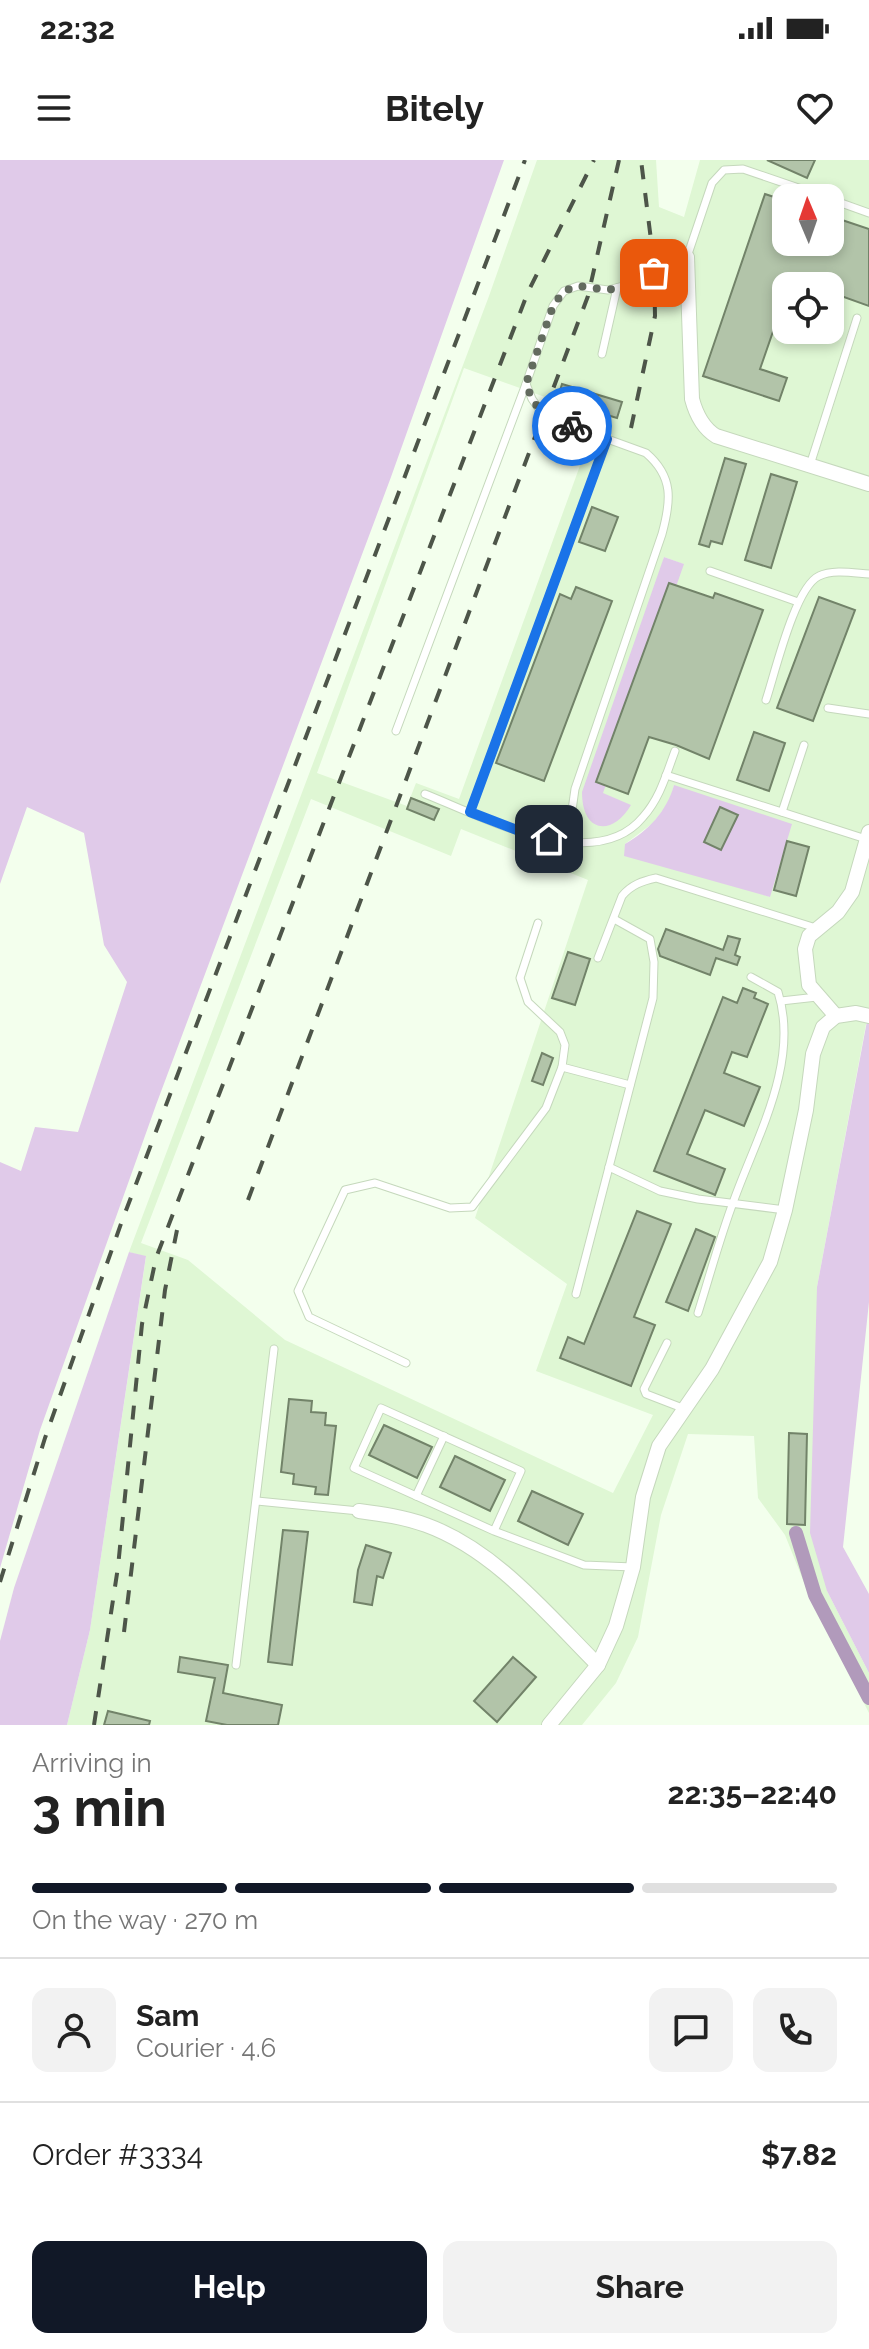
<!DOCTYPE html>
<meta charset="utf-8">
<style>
body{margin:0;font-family:Raleway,sans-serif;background:#f2f2f2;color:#222;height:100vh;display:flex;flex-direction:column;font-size:30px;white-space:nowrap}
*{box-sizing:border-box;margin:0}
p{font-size:26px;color:#767676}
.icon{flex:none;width:44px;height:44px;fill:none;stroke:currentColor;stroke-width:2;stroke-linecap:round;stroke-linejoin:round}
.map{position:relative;height:1565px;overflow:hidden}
.drawer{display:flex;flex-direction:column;background:#fff;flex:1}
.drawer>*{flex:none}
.needle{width:52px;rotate:358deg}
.tools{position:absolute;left:772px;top:24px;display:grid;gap:16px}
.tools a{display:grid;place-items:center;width:72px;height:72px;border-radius:16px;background:#fff;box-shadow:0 4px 12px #0003;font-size:40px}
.pin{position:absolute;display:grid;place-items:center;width:68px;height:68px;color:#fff;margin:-34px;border-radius:16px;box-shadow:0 4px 12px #0006}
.courier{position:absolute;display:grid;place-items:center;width:80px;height:80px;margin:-40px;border:6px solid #1a73e8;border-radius:50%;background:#fff;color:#222;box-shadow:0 2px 10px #0007}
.summary em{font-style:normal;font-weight:700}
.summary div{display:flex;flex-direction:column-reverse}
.summary{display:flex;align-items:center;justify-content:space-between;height:136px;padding:0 32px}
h1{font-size:52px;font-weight:700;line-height:60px}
.bar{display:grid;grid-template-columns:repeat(4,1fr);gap:12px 8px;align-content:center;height:96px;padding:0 32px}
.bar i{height:10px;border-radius:6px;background:#e0e0e0}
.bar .selected{background:#111827}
.bar p{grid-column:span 4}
.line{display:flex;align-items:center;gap:20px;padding:0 32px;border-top:2px solid #e0e0e0}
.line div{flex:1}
.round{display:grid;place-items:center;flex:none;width:84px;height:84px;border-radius:16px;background:#f2f2f2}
.action{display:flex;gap:16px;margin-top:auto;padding:16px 32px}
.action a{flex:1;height:92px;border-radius:16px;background:#111827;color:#fff;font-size:32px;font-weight:700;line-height:92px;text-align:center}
.action a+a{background:#f2f2f2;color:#222}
.status{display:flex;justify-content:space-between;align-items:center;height:56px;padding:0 40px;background:#fff;direction:ltr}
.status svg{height:22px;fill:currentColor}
header{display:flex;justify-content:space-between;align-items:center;height:104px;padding:0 32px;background:#fff;font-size:36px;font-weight:700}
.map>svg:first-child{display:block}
</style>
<div class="status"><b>22:32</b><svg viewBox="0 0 49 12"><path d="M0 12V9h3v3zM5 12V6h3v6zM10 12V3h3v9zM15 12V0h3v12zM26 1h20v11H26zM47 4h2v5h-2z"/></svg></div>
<header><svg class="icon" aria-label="menu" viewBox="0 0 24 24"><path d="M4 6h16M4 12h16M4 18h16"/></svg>Bitely<svg class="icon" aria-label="heart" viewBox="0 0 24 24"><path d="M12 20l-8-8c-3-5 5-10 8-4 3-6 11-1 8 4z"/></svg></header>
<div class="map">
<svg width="869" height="1565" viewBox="0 0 869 1565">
<rect width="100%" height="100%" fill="#f3ffed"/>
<path fill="#dff7d4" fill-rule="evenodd" d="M537 0H656L659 47 684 57 700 0H869V848L817 1127 827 1431 869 1513V1553L809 1435 785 1375 758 1338 754 1276 688 1274 661 1355 638 1477 616 1523 582 1565H67L90 1470 146 1097 129 1092 489 136ZM786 38H830V82H786ZM786 126H830V170H786ZM464 208 598 256 459 639 416 623 407 646 317 613ZM664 397 683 404 602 634ZM674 625 770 737 625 684 653 663 670 641ZM311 639 451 696 461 669 588 720 475 1058 567 1124 536 1211 653 1255 613 1333 285 1180 188 1100 141 1083Z"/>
<g fill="#e0cae9">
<polygon points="0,0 504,0 391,317 156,945 40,1270 0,1408 0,1002 21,1011 35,967 78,972 127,822 104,785 84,673 27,647 0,724"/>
<path d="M664 397 684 404 603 633 631 645C612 677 582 673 582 632Z"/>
<path d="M674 625 792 664 770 737 624 696 625 684C648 671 667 651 674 625Z"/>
<polygon points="867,861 869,862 869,1142 843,1387 869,1434 869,1513 827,1431 810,1373 817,1127"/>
<polygon points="129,1092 146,1096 90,1470 67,1565 0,1565 0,1481 14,1428"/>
</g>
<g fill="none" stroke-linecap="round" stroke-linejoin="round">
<polyline stroke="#b19abb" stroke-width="14" points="796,1373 815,1435 869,1538"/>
</g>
<g fill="#b2c4a9" stroke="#728369" stroke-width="2">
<polygon points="767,0 815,0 807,18"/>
<polygon points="765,34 786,41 786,82 830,82 830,56 869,69 869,146 830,132 830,126 811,126 791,119 789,126 786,126 786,134 760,209 787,218 779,241 703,216"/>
<polygon points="562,224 622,242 617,258 557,240"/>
<polygon points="725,298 746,304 722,384 711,381 709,387 699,384"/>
<polygon points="771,314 797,322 771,408 745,400"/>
<polygon points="592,347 618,357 605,391 579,382"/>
<polygon points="669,423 713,438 715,433 763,450 709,599 676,585 649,577 628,634 596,622"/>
<polygon points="576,427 612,441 544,621 496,603 560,434 571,439"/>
<polygon points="819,437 855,450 813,561 777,548"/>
<polygon points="754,572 785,583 769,631 737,620"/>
<polygon points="411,638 439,649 434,660 407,649"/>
<polygon points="720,647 738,655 721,690 704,682"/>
<polygon points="787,681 809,687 796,736 774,730"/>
<polygon points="666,769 723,790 728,776 740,779 735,795 740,797 737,805 716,798 710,815 660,796 658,789"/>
<polygon points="568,792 590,799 575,845 552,838"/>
<polygon points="743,828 756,833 754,838 768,844 747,897 732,892 724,913 760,927 744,966 705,950 687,994 725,1009 715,1035 713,1034 654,1011 723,837 737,843"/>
<polygon points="542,893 553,898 543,925 532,921"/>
<polygon points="637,1051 671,1064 634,1157 655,1165 631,1226 560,1198 568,1177 584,1184"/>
<polygon points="696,1069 715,1077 688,1151 666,1142"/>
<polygon points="289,1239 312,1241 311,1252 326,1253 325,1265 336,1266 328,1335 315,1334 316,1327 293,1324 294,1314 281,1312"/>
<polygon points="384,1265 432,1287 417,1318 369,1295"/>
<polygon points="789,1273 807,1274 805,1365 787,1364"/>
<polygon points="455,1296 505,1320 490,1351 440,1327"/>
<polygon points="532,1331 583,1354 568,1385 518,1361"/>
<polygon points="283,1370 308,1372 292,1505 268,1502"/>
<polygon points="366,1385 391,1393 383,1418 377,1416 372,1445 354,1442 358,1410"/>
<polygon points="180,1497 228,1505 223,1533 282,1545 278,1565 227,1565 206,1561 215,1518 178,1512"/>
<polygon points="513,1497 536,1517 497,1562 474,1541"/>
<polygon points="108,1551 150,1561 149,1565 104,1565"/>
</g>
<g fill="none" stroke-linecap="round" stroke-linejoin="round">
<defs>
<g id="service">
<polyline points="830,39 869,53"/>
<polyline points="602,194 617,128"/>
<polyline points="810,305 857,158"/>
<polyline points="710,411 798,442"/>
<path d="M766 540C775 513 795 427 819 416 833 409 854 413 869 414"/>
<polyline points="828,548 869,554"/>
<polyline points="396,571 526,224"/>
<polyline points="666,615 866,679"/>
<path d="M425 634C481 656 594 717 643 657 660 638 666 615 675 591"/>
<polyline points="470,652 607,279"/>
<polyline points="782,652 804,585"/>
<path d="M576 682 572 650 575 629 662 374C671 341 674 317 646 293L544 256 532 239 526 224 553 146 564 131 578 126 608 130 631 124 687 97 712 23 724 10 743 9 828 38"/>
<polyline points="538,763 520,818 528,842 560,872 565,885 562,907 630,925"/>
<path d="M598 798 622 736C631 725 642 721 656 718L816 768"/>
<polyline points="781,841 817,837"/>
<polyline points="609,1007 660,1031 698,1039 785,1050"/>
<polyline points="576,1134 653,838 654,802 650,779 614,759"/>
<path d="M698 1153C710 1115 720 1077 734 1040 757 976 800 902 778 832L751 817"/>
<polyline points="667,1183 644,1229 646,1234 685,1249"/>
<polyline points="406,1203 309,1157 298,1131 345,1030 375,1023 450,1048 472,1047 546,948 562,907"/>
<polyline points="416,1336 444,1276"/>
<polyline points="257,1341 359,1351"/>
<polyline points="494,1371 521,1311 381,1248 354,1308 494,1371 584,1405 633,1407"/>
<polyline points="236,1505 274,1189"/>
</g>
<g id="minor">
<path d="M687 97 692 239C696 254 703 268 716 276L869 324"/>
<polyline points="836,856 809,825 805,789 809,776 838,752 852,732 869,672"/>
<path d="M359 1351C382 1354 404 1357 426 1365 495 1390 547 1454 598 1505"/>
<polyline points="549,1565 598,1505 616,1466 633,1407 643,1337 659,1286 712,1209 770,1102 785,1050 806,950 813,894 823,867 836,856 856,853 869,856"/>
</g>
</defs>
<use href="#service" stroke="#c5d8bc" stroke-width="9"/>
<use href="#minor" stroke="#c5d8bc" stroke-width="16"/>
<use href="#service" stroke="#fff" stroke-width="7"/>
<use href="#minor" stroke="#fff" stroke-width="14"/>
<g stroke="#4d5549" stroke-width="4" stroke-dasharray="14 14" stroke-linecap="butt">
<polyline points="631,268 655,156 654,104 641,0"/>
<polyline points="248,1040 588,136 619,0"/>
<polyline points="0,1422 45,1278 122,1061 525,0"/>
<polyline points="124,1472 165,1130 177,1070"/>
<polyline points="94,1565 118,1407 142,1164 156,1098 528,132 594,0"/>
</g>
</g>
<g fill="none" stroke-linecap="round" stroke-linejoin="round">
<polyline stroke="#636b5f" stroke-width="8" stroke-dasharray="0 14.4" points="572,266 544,256 532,239 526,224 553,146 564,131 578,126 608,130 631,124 654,113"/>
<polyline stroke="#1a73e8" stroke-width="10" points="549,679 530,675 470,652 607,279 572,266"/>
</g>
</svg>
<div class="tools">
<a><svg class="needle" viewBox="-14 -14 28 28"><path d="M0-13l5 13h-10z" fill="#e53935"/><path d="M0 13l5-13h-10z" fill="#767676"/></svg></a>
<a><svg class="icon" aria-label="locate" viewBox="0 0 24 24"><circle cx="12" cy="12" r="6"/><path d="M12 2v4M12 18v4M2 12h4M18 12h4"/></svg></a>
</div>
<div class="pin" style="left:654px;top:113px;background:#ea580c"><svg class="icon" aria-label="bag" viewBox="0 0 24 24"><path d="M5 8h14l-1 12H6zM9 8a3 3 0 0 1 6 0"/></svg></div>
<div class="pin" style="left:549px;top:679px;background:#1f2937"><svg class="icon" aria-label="home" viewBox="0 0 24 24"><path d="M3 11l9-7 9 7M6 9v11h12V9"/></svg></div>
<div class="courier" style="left:572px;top:266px"><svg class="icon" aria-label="bike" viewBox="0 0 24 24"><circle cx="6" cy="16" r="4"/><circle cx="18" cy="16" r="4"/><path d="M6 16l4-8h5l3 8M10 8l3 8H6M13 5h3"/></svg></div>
</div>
<section class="drawer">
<div class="summary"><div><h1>3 min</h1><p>Arriving in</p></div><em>22:35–22:40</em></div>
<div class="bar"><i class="selected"></i><i class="selected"></i><i class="selected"></i><i></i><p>On the way · 270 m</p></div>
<div class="line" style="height:144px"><a class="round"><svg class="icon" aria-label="person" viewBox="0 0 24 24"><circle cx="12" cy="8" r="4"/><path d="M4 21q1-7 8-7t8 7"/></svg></a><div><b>Sam</b><p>Courier · 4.6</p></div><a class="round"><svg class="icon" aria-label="chat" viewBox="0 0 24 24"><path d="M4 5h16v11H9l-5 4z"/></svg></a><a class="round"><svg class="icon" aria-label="phone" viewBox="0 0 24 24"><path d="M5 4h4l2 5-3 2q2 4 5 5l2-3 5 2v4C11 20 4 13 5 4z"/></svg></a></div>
<div class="line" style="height:104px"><div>Order #3334</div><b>$7.82</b></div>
<div class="action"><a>Help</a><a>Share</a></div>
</section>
